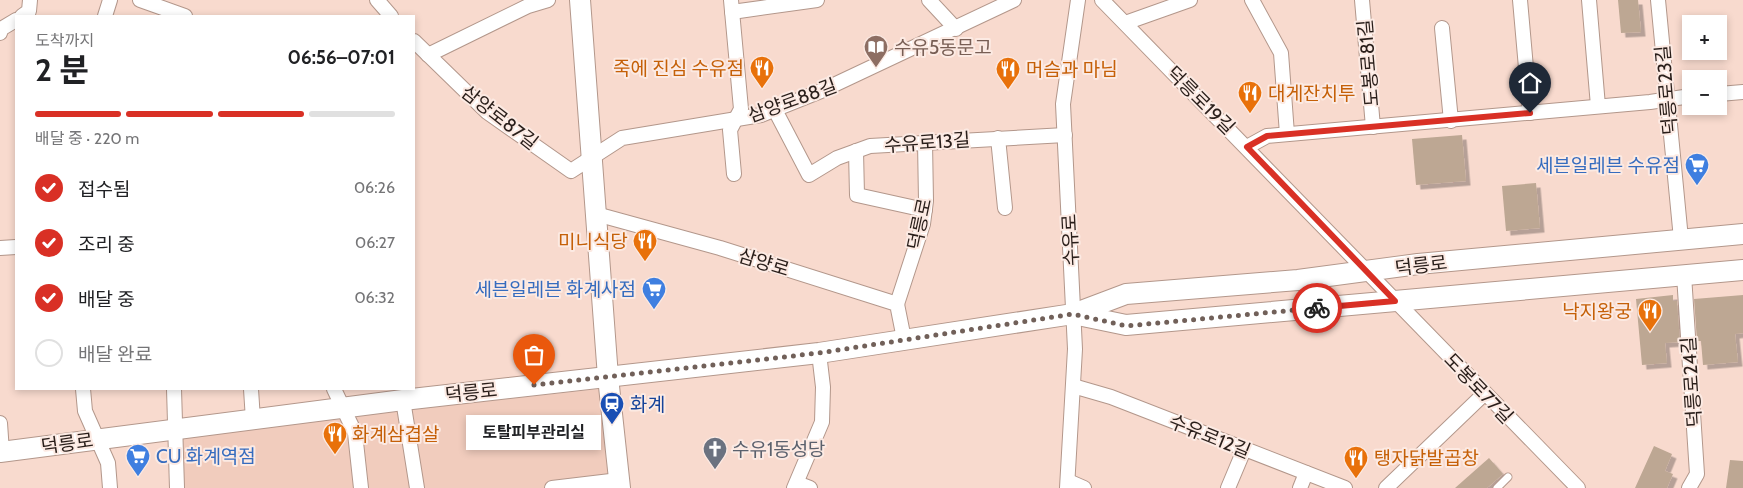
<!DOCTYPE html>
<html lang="ko">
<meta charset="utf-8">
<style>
body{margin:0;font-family:Cabin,"Noto Sans KR",sans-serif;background:#f6f6f6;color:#202124;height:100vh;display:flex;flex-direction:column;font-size:19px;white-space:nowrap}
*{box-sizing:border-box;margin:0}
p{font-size:16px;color:#757577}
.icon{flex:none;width:28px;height:28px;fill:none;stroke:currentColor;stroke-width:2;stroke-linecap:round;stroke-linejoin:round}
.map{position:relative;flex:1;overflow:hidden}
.details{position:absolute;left:15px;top:15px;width:400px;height:375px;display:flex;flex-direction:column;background:#fff;border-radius:0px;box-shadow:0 2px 8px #0003}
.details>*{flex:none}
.fabs{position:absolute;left:1682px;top:15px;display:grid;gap:10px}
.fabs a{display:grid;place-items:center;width:45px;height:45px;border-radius:0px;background:#fff;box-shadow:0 2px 8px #0003;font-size:25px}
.pin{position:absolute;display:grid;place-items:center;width:42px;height:42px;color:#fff;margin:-51px -21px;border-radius:50% 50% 50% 0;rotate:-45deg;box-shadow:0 0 5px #0007}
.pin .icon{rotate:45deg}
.courier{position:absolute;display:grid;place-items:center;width:50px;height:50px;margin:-25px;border:4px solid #d93025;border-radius:50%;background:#fff;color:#222;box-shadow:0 1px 6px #0007}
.bubble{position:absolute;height:35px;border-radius:0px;background:#fff;box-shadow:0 2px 8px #0003;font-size:16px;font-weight:700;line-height:35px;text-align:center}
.headline em{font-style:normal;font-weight:700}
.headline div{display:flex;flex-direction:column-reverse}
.headline{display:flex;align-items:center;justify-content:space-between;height:85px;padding:0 20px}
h1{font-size:32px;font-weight:700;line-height:38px}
.bar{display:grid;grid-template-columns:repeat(4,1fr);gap:8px 5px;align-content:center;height:60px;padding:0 20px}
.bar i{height:6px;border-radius:4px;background:#e0e0e0}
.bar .active{background:#d93025}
.bar p{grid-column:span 4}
ol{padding:0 20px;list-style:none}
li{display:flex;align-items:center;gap:15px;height:55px}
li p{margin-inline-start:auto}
li .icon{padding:5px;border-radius:50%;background:#d93025;color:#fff;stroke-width:4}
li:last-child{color:#757577}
li i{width:28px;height:28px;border:2px solid #e0e0e0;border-radius:50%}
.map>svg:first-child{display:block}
</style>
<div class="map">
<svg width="1743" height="488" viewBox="0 0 1743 488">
<defs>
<filter id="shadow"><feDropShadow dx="4.5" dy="4.5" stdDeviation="0" flood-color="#0004"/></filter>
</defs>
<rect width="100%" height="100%" fill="#f8dace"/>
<polygon fill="#f1ccbd" points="599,389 609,488 177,488 176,435"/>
<g fill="#bda793" filter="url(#shadow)">
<polygon points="1618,0 1638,0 1641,32 1621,33"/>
<polygon points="1462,135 1466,181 1416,185 1412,139"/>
<polygon points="1536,183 1540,228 1506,231 1502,186"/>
<polygon points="1673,295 1673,301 1677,301 1680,342 1665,343 1667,363 1642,365 1636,299"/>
<polygon points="1743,295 1743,333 1735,334 1738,362 1703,365 1701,341 1697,341 1694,299"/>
<polygon points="1654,446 1672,454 1665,471 1673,474 1667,488 1635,488"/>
<polygon points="1489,458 1503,474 1487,488 1455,488"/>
<polygon points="1730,460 1743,461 1743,488 1726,488"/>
</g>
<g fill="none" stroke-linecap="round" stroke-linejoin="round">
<defs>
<polyline id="service" points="1497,488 1508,477"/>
<g id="minor">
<polyline points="140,0 185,16"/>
<polyline points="377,0 391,16"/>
<polyline points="731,0 741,109 730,130 734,174"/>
<polyline points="929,0 956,29"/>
<polyline points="1102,0 1578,488"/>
<polyline points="1252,0 1281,53 1287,134"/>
<polyline points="1362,0 1373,127"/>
<polyline points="1520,0 1530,113"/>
<polyline points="1589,0 1598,106"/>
<polyline points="1658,0 1681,239"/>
<polyline points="732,12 817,0"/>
<polyline points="22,16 29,11 30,0"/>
<polyline points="105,16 110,0"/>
<polyline points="1125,23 1190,0"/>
<polyline points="1442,28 1451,121"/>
<polyline points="0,33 1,29 16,20"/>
<polyline points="414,41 487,112 571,171 622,138 761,115 821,91 1014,0"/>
<polyline points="428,55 528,6 548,0"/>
<polyline points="1719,94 1743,92"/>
<polyline points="775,110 809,175 837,158 870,146 1065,135"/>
<polyline points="998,138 1005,208"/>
<polyline points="1247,147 1267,136 1650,102 1691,96"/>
<polyline points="856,151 857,195 925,210"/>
<polyline points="596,214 720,248 897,304 904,339"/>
<polyline points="0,248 16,247"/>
<polyline points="1684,275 1697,474 1689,488"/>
<polyline points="897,304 923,224 926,201 925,142"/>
<polyline points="1073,386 1111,397 1345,488"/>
<polyline points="83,389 85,411 108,463 110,488"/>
<polyline points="174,389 177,488"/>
<polyline points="251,389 253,420"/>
<polyline points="334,389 355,433 361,488"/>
<polyline points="403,400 417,488"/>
<polyline points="0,423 2,452"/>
<polyline points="1068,481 1084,488"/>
<polyline points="797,483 810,488"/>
<polyline points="552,488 619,480"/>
<polyline points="794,488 822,422 823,387 819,353"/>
<polyline points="1067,488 1075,349 1063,104 1078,0"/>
<polyline points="1228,488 1244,450"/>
<polyline points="1300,488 1306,473"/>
<polyline points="1386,488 1484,394"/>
</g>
<g id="secondary">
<polyline points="580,0 608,377 620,488"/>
<polyline points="1073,314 1126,325 1743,270"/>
<polyline points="0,452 403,400 819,353 1073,314 1126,294 1298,280 1418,264 1743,234"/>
</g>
</defs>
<use href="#service" stroke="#b3978b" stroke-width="9"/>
<use href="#minor" stroke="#b3978b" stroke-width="16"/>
<use href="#secondary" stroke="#b3978b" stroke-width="22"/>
<use href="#service" stroke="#fff" stroke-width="7"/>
<use href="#minor" stroke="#fff" stroke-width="14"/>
<use href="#secondary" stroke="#fff" stroke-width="20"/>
</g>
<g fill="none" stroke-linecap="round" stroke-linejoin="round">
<polyline stroke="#716059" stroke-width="5" stroke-dasharray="0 9" points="534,385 819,353 1073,314 1126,326 1317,308"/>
<polyline stroke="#d93025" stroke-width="6" points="1317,308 1395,301 1247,147 1267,136 1530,113"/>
</g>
<defs>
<symbol id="library-pin" viewBox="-11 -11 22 30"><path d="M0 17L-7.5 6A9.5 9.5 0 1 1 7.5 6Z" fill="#8d6e63" stroke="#fceae3"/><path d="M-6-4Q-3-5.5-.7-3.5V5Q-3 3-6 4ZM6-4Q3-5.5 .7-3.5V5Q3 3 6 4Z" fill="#fff"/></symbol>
<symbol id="restaurant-pin" viewBox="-11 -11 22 30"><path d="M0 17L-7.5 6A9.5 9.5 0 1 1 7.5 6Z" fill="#e8710a" stroke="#fceae3"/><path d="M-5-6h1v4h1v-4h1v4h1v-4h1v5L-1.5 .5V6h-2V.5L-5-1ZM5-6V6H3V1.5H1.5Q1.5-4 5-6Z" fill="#fff"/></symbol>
<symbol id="supermarket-pin" viewBox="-11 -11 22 30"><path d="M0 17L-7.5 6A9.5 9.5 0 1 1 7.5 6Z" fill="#3f7fe0" stroke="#fceae3"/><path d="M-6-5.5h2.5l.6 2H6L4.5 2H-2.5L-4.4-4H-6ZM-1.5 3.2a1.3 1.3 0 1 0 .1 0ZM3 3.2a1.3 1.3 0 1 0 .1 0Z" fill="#fff"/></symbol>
<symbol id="station-pin" viewBox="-11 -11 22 30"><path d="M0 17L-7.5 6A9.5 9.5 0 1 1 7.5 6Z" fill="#1a4fb4" stroke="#fceae3"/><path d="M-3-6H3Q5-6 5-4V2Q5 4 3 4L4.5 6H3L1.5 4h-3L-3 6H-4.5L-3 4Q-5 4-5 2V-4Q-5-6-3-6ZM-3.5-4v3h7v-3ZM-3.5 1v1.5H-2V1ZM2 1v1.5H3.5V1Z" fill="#fff"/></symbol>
<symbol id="church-pin" viewBox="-11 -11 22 30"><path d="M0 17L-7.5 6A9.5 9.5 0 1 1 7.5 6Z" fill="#6b7280" stroke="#fceae3"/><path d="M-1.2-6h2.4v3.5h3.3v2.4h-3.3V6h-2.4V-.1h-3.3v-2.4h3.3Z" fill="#fff"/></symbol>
</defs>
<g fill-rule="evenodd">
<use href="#library-pin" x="862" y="33" width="28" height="38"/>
<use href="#restaurant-pin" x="748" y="54" width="28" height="38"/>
<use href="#restaurant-pin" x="994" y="55" width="28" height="38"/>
<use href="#restaurant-pin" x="1236" y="79" width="28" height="38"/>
<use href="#supermarket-pin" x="1683" y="151" width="28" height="38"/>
<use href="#restaurant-pin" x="631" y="227" width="28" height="38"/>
<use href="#supermarket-pin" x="640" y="275" width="28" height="38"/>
<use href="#restaurant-pin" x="1636" y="297" width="28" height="38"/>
<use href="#station-pin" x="598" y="390" width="28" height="38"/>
<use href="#restaurant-pin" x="321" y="420" width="28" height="38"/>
<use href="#church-pin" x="701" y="435" width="28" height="38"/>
<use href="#supermarket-pin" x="124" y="442" width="28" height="38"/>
<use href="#restaurant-pin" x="1342" y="444" width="28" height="38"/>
</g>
<g text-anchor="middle" stroke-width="4" stroke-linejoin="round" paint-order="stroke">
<g font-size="19" fill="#785e54" stroke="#fceae3" text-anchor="start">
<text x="894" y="54">수유5동문고</text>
</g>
<g font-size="19" fill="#291e1a" stroke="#fceae3">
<text transform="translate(1368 63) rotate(-95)" y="7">도봉로81길</text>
<text transform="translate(1666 90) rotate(-95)" y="7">덕릉로23길</text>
<text transform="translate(792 100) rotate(-20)" y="7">삼양로88길</text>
<text transform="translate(1201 100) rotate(45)" y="7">덕릉로19길</text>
<text transform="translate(500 117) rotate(38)" y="7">삼양로87길</text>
<text transform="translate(927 142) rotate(-4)" y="7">수유로13길</text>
<text transform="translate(919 224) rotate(-78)" y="7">덕릉로</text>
<text transform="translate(1070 240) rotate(-93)" y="7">수유로</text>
<text transform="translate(764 262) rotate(17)" y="7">삼양로</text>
<text transform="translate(1421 265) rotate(-7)" y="7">덕릉로</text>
<text transform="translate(1691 382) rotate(-94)" y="7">덕릉로24길</text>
<text transform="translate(1479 388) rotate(46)" y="7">도봉로77길</text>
<text transform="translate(471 392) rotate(-6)" y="7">덕릉로</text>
<text transform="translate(1210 436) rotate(22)" y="7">수유로12길</text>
<text transform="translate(67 443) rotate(-8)" y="7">덕릉로</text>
</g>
<g font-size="19" fill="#c56008" stroke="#fceae3" text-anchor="start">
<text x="744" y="75" text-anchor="end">죽에 진심 수유점</text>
<text x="1026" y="76">머슴과 마님</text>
<text x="1268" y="100">대게잔치투</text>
<text x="628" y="248" text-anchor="end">미니식당</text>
<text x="1632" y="318" text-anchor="end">낙지왕궁</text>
<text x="352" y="441">화계삼겹살</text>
<text x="1374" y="465">탱자닭발곱창</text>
</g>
<g font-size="19" fill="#366cbe" stroke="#fceae3" text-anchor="end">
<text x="1680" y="172">세븐일레븐 수유점</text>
<text x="636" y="296">세븐일레븐 화계사점</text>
<text x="156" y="463" text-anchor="start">CU 화계역점</text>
</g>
<g font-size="19" fill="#164399" stroke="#fceae3" text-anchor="start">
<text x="630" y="411">화계</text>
</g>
<g font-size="19" fill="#5b616d" stroke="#fceae3" text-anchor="start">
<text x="732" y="456">수유1동성당</text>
</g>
</g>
</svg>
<div class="fabs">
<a>+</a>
<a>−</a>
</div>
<div class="pin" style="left:534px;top:385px;background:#ea580c"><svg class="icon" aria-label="bag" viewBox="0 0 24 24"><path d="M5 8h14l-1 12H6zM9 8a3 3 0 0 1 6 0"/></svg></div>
<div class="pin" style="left:1530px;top:113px;background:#1f2937"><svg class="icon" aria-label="home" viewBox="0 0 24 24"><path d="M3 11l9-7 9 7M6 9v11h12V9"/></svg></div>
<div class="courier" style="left:1317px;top:308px"><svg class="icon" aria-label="bike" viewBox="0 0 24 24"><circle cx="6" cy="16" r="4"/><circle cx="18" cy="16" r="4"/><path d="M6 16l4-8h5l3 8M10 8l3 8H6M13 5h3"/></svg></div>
<div class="bubble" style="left:466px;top:415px;width:135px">토탈피부관리실</div>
<section class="details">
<div class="headline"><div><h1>2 분</h1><p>도착까지</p></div><em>06:56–07:01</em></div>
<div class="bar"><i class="active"></i><i class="active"></i><i class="active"></i><i></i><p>배달 중 · 220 m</p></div>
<ol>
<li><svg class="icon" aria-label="check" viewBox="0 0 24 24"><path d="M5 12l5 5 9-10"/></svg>접수됨<p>06:26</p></li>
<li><svg class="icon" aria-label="check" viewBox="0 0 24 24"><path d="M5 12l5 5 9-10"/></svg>조리 중<p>06:27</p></li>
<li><svg class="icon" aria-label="check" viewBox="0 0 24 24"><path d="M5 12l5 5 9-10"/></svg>배달 중<p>06:32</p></li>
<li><i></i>배달 완료</li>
</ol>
</section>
</div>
